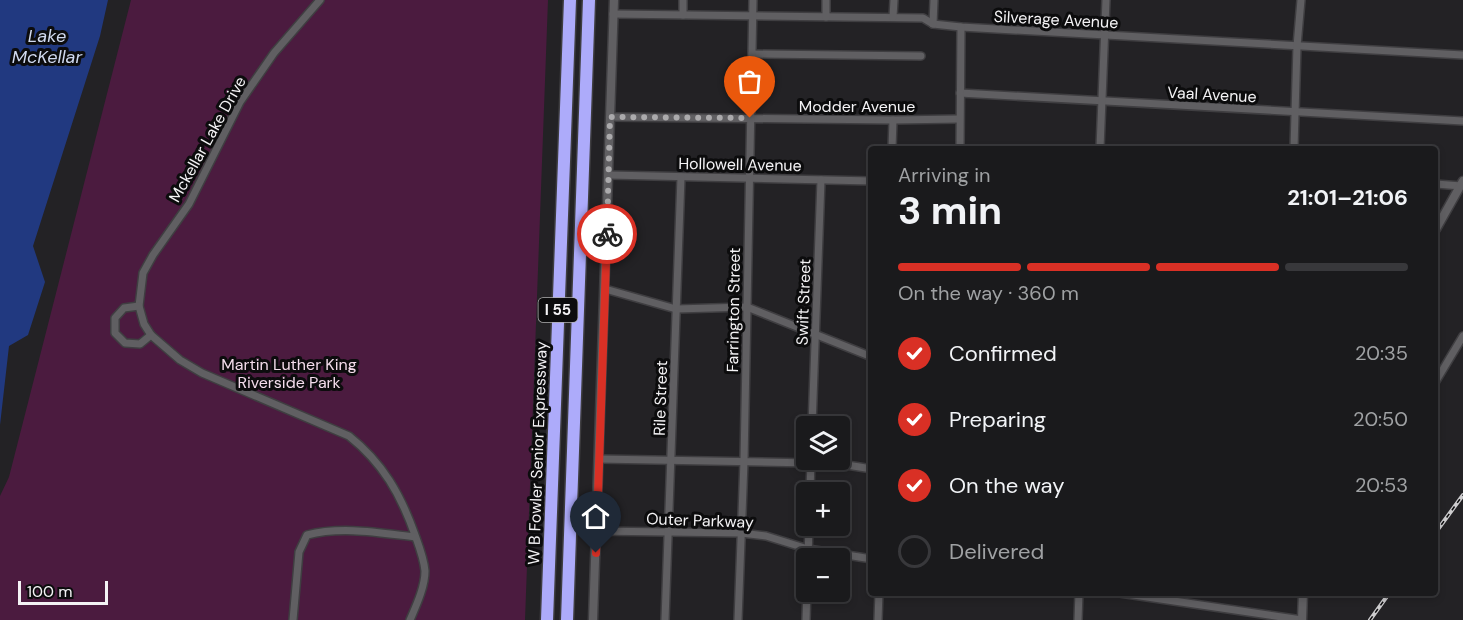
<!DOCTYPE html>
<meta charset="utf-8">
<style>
body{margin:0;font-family:"DM Sans",sans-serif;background:#272729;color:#f1f3f6;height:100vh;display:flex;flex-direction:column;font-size:22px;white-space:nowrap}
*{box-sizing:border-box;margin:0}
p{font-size:20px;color:#9fa1a3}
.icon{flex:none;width:33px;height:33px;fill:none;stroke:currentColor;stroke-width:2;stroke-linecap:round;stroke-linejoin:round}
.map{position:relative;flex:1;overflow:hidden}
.sheet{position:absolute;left:868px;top:146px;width:570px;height:450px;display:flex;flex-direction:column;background:#1a1a1c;border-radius:6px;box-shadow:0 3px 9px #0003,0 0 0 2px #38383b}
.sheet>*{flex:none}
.buttons{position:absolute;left:796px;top:416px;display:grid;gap:12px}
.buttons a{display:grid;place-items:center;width:54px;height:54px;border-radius:6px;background:#1a1a1c;box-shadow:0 3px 9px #0003,0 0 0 2px #38383b;font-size:30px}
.scale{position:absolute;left:18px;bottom:15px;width:90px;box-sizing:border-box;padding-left:6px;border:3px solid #f4f3f5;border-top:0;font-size:16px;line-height:21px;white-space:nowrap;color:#f4f3f5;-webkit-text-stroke:4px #0c0c0d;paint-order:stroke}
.pin{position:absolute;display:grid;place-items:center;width:51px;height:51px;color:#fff;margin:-62px -26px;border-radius:50% 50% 50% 0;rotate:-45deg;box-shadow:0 0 6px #0007}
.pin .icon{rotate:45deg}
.courier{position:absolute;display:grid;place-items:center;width:60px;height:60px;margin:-30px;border:4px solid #d93025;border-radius:50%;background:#fff;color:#222;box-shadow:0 2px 8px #0007}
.head em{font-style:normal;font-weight:700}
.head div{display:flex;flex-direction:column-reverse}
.head{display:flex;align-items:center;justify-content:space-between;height:102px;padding:0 30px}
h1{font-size:39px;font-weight:700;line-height:45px}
.bar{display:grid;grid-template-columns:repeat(4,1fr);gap:9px 6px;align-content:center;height:72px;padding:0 30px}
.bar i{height:8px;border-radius:4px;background:#38383b}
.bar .selected{background:#d93025}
.bar p{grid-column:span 4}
ol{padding:0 30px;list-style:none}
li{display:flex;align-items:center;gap:18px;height:66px}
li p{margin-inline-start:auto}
li .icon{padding:6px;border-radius:50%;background:#d93025;color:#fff;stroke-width:4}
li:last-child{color:#9fa1a3}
li i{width:33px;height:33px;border:3px solid #38383b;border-radius:50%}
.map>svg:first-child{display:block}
</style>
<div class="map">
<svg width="1463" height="620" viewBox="0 0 1463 620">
<rect width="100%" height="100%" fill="#232225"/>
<polygon fill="#4b1b3f" points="131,0 548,0 525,620 0,620 0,496 9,477"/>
<polygon fill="#213980" points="0,0 108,0 100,36 33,246 45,282 28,335 9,346 0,425"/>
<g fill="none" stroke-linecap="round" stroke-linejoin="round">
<defs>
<g id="minor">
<path d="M320 0 274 53 240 102 189 204 153 255 143 273 139 306 144 324 151 335 180 360 202 373 349 436C383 463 401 495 415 535 419 546 424 559 425 571 425 587 416 606 410 620"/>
<polyline points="613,14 923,18 933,24 961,27 1463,55"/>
<polyline points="683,15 683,0"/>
<polyline points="826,17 826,0"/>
<polyline points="893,17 894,0"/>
<polyline points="933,24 934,0"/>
<polyline points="752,54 921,56"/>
<polyline points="960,93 1463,121"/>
<polyline points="610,117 893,120 959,119"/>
<polyline points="892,148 893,120"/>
<polyline points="960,148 961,27"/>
<polyline points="1100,148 1106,0"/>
<polyline points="1294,148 1297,46 1301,0"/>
<polyline points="609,175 872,181"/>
<polyline points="1436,184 1461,186"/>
<polyline points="605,289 676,309 747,307 872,357"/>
<polyline points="139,306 124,308 115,318 115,333 125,343 140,344 151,335"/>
<polyline points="1436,381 1463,336"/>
<polyline points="812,426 821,180"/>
<polyline points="599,459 811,463 847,465 872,469"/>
<polyline points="810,492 811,459"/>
<polyline points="596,531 741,533 766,536 808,549 872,559"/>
<polyline points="808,558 809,525"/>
<polyline points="1113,592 1302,620"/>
<path d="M293 620 299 552 307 535C342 526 380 533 415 537"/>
<polyline points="665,620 681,177"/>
<polyline points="738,620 744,461 753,0"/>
<polyline points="806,620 807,589"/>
<polyline points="878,620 879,592"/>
<polyline points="1078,620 1079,592"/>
</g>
<g id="tertiary">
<polyline points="1436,229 1463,181"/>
<polyline points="593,620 614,0"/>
<polyline points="1302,620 1303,592"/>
</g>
<g id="motorway">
<polyline points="547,620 570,0"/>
<polyline points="567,620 589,0"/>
</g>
</defs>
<use href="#minor" stroke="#3f3e41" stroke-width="10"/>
<use href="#tertiary" stroke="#3f3e41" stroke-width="11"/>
<use href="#motorway" stroke="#3f3e41" stroke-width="15"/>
<use href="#minor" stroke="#605f62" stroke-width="7"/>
<use href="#tertiary" stroke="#605f62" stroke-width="8"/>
<use href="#motorway" stroke="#adabfa" stroke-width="12"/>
<defs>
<g id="rail">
<polyline points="1436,532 1463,495"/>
<polyline points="1370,620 1390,592"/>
</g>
</defs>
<use href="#rail" stroke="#cdccce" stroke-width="4"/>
<use href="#rail" stroke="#0c0c0d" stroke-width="1.5" stroke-dasharray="4.5" stroke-linecap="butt"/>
</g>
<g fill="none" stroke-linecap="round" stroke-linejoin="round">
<polyline stroke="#abaaac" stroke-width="6" stroke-dasharray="0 10.8" points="607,234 610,117 750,118"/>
<polyline stroke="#d93025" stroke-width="8" points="596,553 607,234"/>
</g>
<g text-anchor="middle" stroke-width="6" stroke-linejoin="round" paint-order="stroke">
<rect fill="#0c0c0d" stroke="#aeaeaf" stroke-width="1.5" x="538.5" y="298" width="39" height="24" rx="4.5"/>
<g font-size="15" font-weight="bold" fill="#f4f3f5">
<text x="558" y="315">I 55</text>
</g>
<g font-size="16" fill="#f4f3f5" stroke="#0c0c0d">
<text transform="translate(1056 19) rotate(3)" y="6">Silverage Avenue</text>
<text transform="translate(1212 94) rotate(3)" y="6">Vaal Avenue</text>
<text x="857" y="112">Modder Avenue</text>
<text transform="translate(207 139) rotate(-61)" y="6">Mckellar Lake Drive</text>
<text transform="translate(740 164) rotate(1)" y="6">Hollowell Avenue</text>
<text transform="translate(803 302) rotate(-88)" y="6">Swift Street</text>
<text transform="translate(733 310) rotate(-89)" y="6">Farrington Street</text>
<text transform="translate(660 398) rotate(-88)" y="6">Rile Street</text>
<text transform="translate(537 453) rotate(-88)" y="6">W B Fowler Senior Expressway</text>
<text transform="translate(700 520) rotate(2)" y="6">Outer Parkway</text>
</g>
<g font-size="16" fill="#f3dceb" stroke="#0c0c0d">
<text x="289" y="370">Martin Luther King<tspan x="289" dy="18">Riverside Park</tspan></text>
</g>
<g font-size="18" font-style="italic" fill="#d1daf0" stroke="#0c0c0d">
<text x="47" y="42">Lake<tspan x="47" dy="21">McKellar</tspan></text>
</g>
</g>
</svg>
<div class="buttons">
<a><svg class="icon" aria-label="layers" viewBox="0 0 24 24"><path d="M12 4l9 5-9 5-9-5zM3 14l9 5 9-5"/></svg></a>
<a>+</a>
<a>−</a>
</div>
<div class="scale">100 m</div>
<div class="pin" style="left:750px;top:118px;background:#ea580c"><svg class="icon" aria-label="bag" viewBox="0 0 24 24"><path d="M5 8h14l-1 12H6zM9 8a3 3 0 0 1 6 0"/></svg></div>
<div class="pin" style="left:596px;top:553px;background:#1f2937"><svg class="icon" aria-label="home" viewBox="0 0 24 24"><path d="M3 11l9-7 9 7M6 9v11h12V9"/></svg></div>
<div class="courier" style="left:607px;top:234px"><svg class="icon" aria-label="bike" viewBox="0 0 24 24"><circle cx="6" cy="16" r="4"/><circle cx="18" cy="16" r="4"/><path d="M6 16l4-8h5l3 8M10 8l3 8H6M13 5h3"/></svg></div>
<section class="sheet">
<div class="head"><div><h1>3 min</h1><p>Arriving in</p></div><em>21:01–21:06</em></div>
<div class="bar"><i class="selected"></i><i class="selected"></i><i class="selected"></i><i></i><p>On the way · 360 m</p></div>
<ol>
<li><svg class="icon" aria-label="check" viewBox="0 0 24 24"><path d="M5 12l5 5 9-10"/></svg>Confirmed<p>20:35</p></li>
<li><svg class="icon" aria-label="check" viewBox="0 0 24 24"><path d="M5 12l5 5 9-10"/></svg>Preparing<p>20:50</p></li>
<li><svg class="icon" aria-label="check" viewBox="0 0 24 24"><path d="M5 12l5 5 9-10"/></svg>On the way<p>20:53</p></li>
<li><i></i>Delivered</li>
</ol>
</section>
</div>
